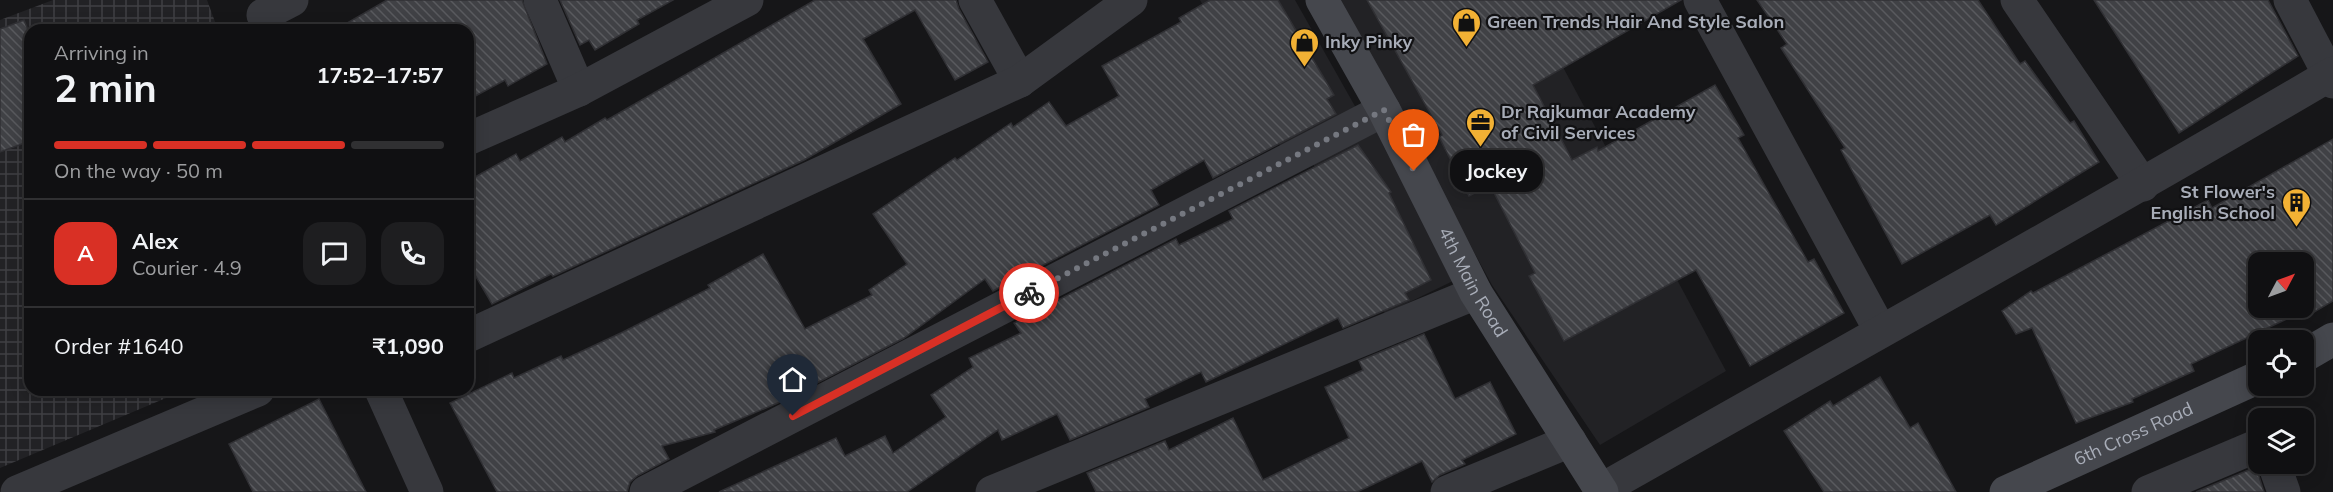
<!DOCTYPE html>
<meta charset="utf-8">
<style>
body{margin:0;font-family:Mulish,sans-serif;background:#1e1e20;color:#f1f3f6;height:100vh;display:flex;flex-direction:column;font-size:22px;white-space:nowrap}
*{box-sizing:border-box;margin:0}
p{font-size:20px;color:#9c9d9f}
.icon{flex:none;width:33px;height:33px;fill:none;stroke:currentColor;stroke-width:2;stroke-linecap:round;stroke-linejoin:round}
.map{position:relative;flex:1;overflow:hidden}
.drawer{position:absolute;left:24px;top:24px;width:450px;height:372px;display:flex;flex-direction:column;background:#101012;border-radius:18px;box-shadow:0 3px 15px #0003,0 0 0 2px #303032}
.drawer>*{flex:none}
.needle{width:39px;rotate:49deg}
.controls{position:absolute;left:2248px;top:252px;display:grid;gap:12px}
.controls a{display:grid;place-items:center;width:66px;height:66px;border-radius:12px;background:#101012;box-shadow:0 3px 15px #0003,0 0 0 2px #303032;font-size:30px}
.pin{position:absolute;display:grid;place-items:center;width:51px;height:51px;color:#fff;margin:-62px -26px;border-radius:50% 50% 50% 0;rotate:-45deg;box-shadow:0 0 6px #0007}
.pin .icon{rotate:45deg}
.courier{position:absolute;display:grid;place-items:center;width:60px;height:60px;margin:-30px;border:4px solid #d93025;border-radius:50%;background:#fff;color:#222;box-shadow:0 2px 8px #0007}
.bubble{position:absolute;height:42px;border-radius:18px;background:#101012;box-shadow:0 3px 15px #0003,0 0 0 2px #303032;font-size:20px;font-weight:700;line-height:42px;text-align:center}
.head em{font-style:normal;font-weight:700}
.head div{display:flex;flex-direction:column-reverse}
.head{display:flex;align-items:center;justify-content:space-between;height:102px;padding:0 30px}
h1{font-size:39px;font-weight:700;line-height:45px}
.bar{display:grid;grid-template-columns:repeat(4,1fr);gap:9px 6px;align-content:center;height:72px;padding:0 30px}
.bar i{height:8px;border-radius:4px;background:#303032}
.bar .active{background:#d93025}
.bar p{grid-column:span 4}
.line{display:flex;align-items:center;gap:15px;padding:0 30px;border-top:2px solid #303032}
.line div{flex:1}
.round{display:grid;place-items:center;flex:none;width:63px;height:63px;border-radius:18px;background:#1e1e20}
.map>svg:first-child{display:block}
</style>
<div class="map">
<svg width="2333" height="492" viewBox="0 0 2333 492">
<defs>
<pattern id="industrial-grid" width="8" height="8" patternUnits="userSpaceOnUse" patternTransform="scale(1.5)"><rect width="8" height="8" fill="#222225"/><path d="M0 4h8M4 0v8" fill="none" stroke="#3f3f43"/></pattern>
<pattern id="building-back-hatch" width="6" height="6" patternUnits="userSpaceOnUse" patternTransform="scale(1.5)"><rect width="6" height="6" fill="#404145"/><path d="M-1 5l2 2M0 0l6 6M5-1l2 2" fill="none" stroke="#595a5e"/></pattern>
</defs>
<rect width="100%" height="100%" fill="#161618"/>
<g fill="#222225">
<polygon points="1200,0 1295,0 1356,108 1282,149"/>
<polygon points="1336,0 1527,0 1726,371 1600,445 1492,285"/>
<polygon points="1378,123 1453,281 1385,314 1309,155"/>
</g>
<polygon fill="url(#industrial-grid)" points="53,0 207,0 218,30 30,30 30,390 185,390 0,468 0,20"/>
<g fill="url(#building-back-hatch)" stroke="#303034" stroke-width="1.5" fill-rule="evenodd">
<polygon points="387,0 522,0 547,64 508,86 505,80 468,100 468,30 335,30"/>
<polygon points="560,0 673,0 637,20 639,24 595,50 589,40 580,45"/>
<polygon points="815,0 956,0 959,9 988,62 955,80 915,10 863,39 901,104 804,160 553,276 551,274 492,304 468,263 468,181 516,154 520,161 562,137 565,142 605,118 607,120"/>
<polygon points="1210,0 1278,0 1334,95 1327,99 1336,114 1213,178 1204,160 1151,190 1159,205 993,291 985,279 904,338 780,402 714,430 715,432 662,446 669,459 637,476 630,482 627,492 497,492 450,403 512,373 514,378 561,356 563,360 623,332 710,288 708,285 763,254 805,329 872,295 869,290 907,264 873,214 955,158 957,160 1011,123 1013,127 1049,102 1066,126 1119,96 1102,66 1181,22 1179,18"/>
<polygon points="1367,0 1681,0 1533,85 1572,160 1597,147 1598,151 1715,85 1744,135 1738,138 1771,197 1808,262 1814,259 1844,313 1750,366 1696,270 1564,341 1529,276 1535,273 1490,185 1469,196 1439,137 1442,135"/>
<polygon points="1757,0 1978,0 2020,64 2025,61 2070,123 2074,121 2099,162 1996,225 1990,215 1902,264 1841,150 1845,148 1781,48 1787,44"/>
<polygon points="2094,0 2268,0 2298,56 2179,133"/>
<polygon points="24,20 30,35 30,141 0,152 0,29"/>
<path d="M2333 139V301L2309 315 2306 310 2191 364 2194 371 2132 399 2133 402 2076 423 2032 328 2016 334 2002 311 2031 291 2033 293 2208 200 2212 208ZM2259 262H2304V308H2259Z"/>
<polygon points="1358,145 1391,192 1389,193 1431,280 1405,293 1409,300 1343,328 1338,318 1206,382 1201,372 1145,399 1149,407 1070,440 1057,414 1002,440 998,430 907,492 719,492 836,438 845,456 885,436 893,453 946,417 931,395 973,367 969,358 1021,333 1014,323 1176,239 1179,245 1233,219 1229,211"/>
<polygon points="1424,334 1455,399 1490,382 1516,434 1462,460 1465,464 1440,475 1432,482 1422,461 1357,492 1096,492 1087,473 1165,441 1169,450 1233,418 1263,480 1349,438 1325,387 1363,370 1359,361"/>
<polygon points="1880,377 1910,428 1918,423 1956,492 1824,492 1784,431 1830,401 1833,406"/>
<polygon points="319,399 366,492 253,492 229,444"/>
<polygon points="2256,467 2264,492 2196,492"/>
</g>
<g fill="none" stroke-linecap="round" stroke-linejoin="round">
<g stroke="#37383d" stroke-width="33">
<polyline points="540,0 579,90"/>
<polyline points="975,0 1020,81"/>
<polyline points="1700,0 1880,330"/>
<polyline points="2017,0 2143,185"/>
<polyline points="2290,0 2333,82"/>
<polyline points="263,15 292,0"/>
<polyline points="468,139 579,90 747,0"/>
<polyline points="468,336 1020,81 1131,0"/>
<polyline points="381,390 427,492"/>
<polyline points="2274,464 2284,492"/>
<path d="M1601 490C1845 351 2091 216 2333 73"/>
<polyline points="17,492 258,390"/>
<polyline points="646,492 1384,110"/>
<polyline points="992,492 1476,293"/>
<polyline points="1447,492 1570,441"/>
<polyline points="2148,492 2259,445"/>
</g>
<g stroke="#45474d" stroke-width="33">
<path id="s1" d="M1322 0 1384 110 1476 293 1602 492"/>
<polyline points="2304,356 2333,339"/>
<path id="s2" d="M2006 492 2259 377"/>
</g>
</g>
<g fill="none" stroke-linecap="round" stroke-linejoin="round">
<polyline stroke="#757880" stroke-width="6" stroke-dasharray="0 10.8" points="1029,293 1384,110 1414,171"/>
<polyline stroke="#d93025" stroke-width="8" points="793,416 1029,293"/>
</g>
<defs>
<symbol id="shop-pin" viewBox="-11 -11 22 30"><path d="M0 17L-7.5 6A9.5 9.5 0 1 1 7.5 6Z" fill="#f2b134" stroke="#111113"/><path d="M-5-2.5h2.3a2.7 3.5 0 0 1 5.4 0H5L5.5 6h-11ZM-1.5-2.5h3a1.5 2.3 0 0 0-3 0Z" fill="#111"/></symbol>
<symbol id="office-pin" viewBox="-11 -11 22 30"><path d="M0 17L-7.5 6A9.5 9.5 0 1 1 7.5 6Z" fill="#f2b134" stroke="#111113"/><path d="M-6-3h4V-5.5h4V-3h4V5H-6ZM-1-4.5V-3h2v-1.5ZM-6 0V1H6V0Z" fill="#111"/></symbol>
<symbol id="building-pin" viewBox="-11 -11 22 30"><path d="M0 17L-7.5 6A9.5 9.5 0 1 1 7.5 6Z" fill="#f2b134" stroke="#111113"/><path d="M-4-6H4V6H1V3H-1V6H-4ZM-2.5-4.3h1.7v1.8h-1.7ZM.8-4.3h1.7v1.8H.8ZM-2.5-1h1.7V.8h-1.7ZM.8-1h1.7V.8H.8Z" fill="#111"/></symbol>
</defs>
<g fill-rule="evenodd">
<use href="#shop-pin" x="1450" y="6" width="33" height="45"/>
<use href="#shop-pin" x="1288" y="26" width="33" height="45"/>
<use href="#office-pin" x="1464" y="106" width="33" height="45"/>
<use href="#building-pin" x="2280" y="186" width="33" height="45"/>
</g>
<g text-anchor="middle" stroke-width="4.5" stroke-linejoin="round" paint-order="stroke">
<g font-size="18" font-weight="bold" fill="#a8adb8" stroke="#111113" text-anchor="start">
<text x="1487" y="28">Green Trends Hair And Style Salon</text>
<text x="1325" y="48">Inky Pinky</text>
<text x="1501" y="118">Dr Rajkumar Academy<tspan x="1501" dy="21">of Civil Services</tspan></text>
<text x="2275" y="198" text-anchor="end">St Flower's<tspan x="2275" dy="21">English School</tspan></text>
</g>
<g font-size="18" fill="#a8adb8" stroke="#111113">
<text dy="6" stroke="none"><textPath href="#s1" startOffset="320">4th Main Road</textPath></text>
<text dy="6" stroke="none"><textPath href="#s2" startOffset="140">6th Cross Road</textPath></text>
</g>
</g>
</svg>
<div class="controls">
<a><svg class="needle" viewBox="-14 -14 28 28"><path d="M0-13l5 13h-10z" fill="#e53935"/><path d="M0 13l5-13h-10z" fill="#9c9d9f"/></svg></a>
<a><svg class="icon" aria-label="locate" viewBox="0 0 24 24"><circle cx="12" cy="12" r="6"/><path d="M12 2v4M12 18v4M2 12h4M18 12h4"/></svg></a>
<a><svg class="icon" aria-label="layers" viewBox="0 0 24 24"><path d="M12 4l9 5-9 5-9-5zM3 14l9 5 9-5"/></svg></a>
</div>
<div class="pin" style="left:1414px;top:171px;background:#ea580c"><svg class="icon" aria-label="bag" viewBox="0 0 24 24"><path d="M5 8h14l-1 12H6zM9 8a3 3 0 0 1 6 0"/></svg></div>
<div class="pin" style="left:793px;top:416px;background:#1f2937"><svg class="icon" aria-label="home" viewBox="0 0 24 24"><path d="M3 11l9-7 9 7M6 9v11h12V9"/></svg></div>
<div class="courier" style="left:1029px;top:293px"><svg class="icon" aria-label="bike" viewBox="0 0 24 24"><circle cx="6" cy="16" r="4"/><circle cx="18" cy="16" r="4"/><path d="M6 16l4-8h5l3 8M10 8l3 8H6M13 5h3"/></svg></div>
<div class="bubble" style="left:1450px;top:150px;width:93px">Jockey</div>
<section class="drawer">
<div class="head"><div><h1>2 min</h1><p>Arriving in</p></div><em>17:52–17:57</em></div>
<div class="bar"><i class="active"></i><i class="active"></i><i class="active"></i><i></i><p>On the way · 50 m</p></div>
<div class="line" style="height:108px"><b class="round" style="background:#d93025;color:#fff">A</b><div><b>Alex</b><p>Courier · 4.9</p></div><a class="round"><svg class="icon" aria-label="chat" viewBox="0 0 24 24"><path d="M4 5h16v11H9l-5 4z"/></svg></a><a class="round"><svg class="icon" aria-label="phone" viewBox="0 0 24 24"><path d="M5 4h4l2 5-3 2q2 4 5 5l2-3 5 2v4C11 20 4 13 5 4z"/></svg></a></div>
<div class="line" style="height:78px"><div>Order #1640</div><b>₹1,090</b></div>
</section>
</div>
